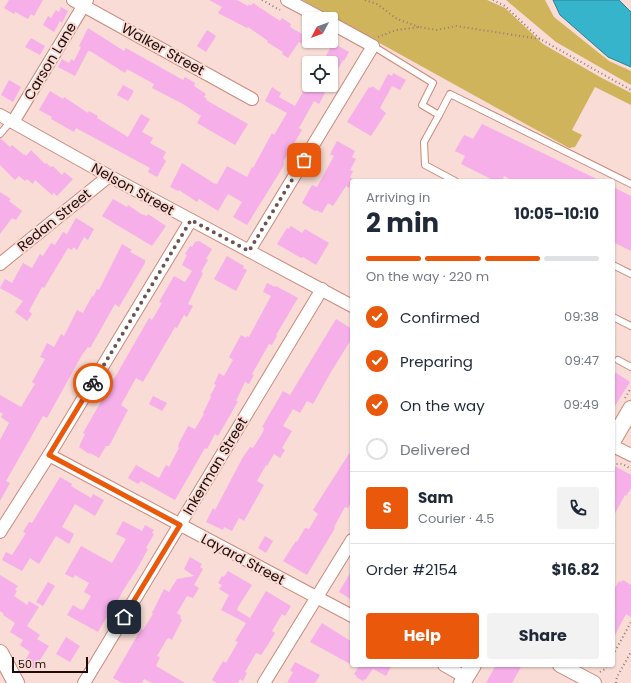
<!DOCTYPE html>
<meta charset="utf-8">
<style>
body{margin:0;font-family:Poppins,sans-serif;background:#f2f2f3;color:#1f2937;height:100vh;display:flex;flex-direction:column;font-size:15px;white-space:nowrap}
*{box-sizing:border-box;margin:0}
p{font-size:13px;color:#747a83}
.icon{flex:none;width:22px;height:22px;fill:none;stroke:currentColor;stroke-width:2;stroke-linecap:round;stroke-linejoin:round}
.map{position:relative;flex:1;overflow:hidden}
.drawer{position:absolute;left:350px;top:179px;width:265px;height:488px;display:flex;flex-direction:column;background:#fff;border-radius:4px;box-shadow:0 1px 3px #0004}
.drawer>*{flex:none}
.needle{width:26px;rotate:229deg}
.fabs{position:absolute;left:302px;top:12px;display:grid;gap:8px}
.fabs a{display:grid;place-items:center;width:36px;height:36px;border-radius:4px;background:#fff;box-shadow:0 1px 3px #0004;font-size:20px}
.scale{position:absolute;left:12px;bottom:10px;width:76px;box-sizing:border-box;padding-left:4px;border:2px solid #220b07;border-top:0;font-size:11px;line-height:14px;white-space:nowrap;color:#220b07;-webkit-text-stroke:3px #f8dcd5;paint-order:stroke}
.pin{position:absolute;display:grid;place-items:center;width:34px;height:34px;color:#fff;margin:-17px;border-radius:8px;box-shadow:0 2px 6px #0006}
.courier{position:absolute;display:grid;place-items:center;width:40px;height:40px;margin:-20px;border:3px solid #ea580c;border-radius:50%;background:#fff;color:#222;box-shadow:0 1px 5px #0007}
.overview em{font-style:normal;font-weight:700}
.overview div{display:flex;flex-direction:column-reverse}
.overview{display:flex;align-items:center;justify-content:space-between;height:68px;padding:0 16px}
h1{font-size:26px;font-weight:700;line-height:30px}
.bar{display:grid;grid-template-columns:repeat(4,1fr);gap:6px 4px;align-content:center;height:48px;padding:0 16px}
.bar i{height:5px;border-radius:3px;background:#e0e1e3}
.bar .active{background:#ea580c}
.bar p{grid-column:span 4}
.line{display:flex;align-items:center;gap:10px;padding:0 16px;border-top:1px solid #e0e1e3}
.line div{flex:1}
.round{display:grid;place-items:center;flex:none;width:42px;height:42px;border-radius:4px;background:#f2f2f3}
ol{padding:0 16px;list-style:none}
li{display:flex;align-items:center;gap:12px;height:44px}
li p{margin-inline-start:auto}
li .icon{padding:4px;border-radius:50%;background:#ea580c;color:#fff;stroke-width:4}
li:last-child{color:#747a83}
li i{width:22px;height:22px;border:2px solid #e0e1e3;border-radius:50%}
.cta{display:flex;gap:8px;margin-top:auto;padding:8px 16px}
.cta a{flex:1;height:46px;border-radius:4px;background:#ea580c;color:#fff;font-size:16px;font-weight:700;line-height:46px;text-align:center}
.cta a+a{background:#f2f2f3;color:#1f2937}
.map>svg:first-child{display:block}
</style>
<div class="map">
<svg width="631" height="683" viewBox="0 0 631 683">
<rect width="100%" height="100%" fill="#f8dcd5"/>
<g fill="#cfb45c">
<polygon points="302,0 487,0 505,8 543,44 600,77 631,93 631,105 595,87 572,130 582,135 575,147 569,148"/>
<polygon points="506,0 545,0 554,17 609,61 631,71 631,85 556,42"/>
</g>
<polygon fill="#36b4cc" stroke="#308191" points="553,0 619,0 631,12 631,67 608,57 560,15"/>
<g fill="#f6afe9">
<polygon points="9,0 43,0 34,16 31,14 28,19 15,12 14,14 4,8"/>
<polygon points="209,0 237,0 248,6 249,4 251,6 253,3 280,21 282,18 291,24 290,27 309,38 309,49 299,42 288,58 282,54 283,52 267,42 268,41 248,27 247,28 218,13 222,7"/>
<polygon points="61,7 68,11 62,23 60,21 54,32 43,25 48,16 51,18 56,10 59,12"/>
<polygon points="88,28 124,51 126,48 183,80 185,77 195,83 194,86 206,94 204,97 207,99 206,100 248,124 235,145 197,123 201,116 183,104 152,88 154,84 127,69 125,73 90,51 88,51 75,76 58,67 62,59 69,63 71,59 74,61 81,47 79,46"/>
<polygon points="207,30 216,36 206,52 197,46"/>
<polygon points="31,38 45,46 40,55 25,47"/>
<polygon points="333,43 349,52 344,61 343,60 331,81 331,63 322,63"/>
<polygon points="393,73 406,80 400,90 392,86 380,108 386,113 371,136 347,122 369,87 371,88 372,86 379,91 388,74 392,76"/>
<polygon points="9,80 21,87 13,102 1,95"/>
<polygon points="308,83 309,85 325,93 319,104 314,101 299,128 302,130 283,162 284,163 283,167 247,225 233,217 242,202 228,194 218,211 199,199 197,202 179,190 178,191 170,187 182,163 215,184 215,183 217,184 227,166 247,177 252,167 253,168 272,133 274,135 287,113 265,101 272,87 281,93 279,97 295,106"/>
<polygon points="123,85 134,91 128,101 117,95"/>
<polygon points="50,91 63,99 64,97 88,113 89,111 98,116 97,118 128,137 141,114 150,119 142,132 153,138 150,143 166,152 163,158 166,161 157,177 148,172 150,168 76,128 74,132 51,119 52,117 39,110"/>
<polygon points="482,124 601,181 514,181 504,176 502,181 495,181 461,164 465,156 455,151 464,135 473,139"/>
<polygon points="0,138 10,147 12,145 24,155 25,154 26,156 31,150 45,164 46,163 51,167 53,166 62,175 64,172 73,179 57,196 54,193 52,195 35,180 33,184 27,179 25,181 19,176 15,180 0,165"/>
<polygon points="337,141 355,151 352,157 356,159 350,170 353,171 350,177 353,179 349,188 346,186 333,206 328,203 322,213 316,210 315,211 302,203 312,185 317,187 323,176 334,156 330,154"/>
<polygon points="613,187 631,196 631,251 613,242"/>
<polygon points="0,192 11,199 9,201 22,211 16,220 12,218 0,234"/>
<polygon points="113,199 127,207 128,205 141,214 147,216 148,214 166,226 152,246 102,216"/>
<polygon points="76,218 94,229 88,240 84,237 77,250 73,247 72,250 68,248 44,288 42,287 29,311 32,314 27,321 15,312 23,301 0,288 5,279 12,283 23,263 32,268 40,254 43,256 51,243 55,245 63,232 67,234"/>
<polygon points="291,226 302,233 305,229 329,243 316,265 303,257 301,258 277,244 287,228 289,229"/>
<polygon points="199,241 212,249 206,259 208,260 201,272 203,273 188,304 193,306 187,317 184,315 177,328 175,327 143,382 136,378 121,405 128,410 109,446 106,446 99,458 90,453 89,454 79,447 85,434 83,433 149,318 152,320 162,303 159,302 174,276 185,282 192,271 182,265 187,255 185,254 190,246 192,247 195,242"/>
<polygon points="122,244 132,250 130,252 145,260 145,263 119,307 115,304 93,343 90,348 88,347 82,355 47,418 43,416 6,481 10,483 0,501 0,440 9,423 1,417 3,414 0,412 0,395 21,407 35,384 32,382 45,359 40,357 47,343 54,347 61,334 64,336 77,310 83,313 92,296 93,297 97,289 99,290"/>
<polygon points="227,256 244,266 243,268 247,270 236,291 214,279"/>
<polygon points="267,283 275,287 276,286 298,298 276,335 277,336 272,345 269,344 252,374 254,375 249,384 245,382 236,401 238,401 233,410 218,436 215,434 207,449 205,448 175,500 141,481 138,484 128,478 136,465 159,478 166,465 169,467 179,448 178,447 179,443 188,426 195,429 204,414 203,413 211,397 210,396 216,385 214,384 219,373 224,376 233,360 229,357 241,335 246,338 247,336 249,337 258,320 271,296 263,292"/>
<polygon points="336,319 352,329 352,338 331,372 313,404 307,401 300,413 293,409 283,426 292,431 282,448 285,450 280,458 274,454 267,466 266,465 257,481 264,485 244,521 239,518 232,531 224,527 223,530 206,522 213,508 215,510 243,457 250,447 253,448 263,432 264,428 262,427 283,391 290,395"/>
<polygon points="613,371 630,382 613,409"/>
<polygon points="153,396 167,403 162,411 149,404"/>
<polygon points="352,449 352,501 348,508 345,507 334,527 335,528 307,575 283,561 296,541 297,542 305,528 309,529 318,514 313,510"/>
<polygon points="613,465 631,475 631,488 626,496 625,495 613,517"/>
<polygon points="60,477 72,484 71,486 91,498 93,494 104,500 95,516 75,504 62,527 74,534 69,544 56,536 39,564 30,558 22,571 2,560 6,552 12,555 26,533 23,532 29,522 32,523"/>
<polygon points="123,521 142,531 145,525 154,530 152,533 154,534 146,548 148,549 137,569 124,589 113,609 112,608 98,632 67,615 73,605 81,610 82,609 83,610 91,596 84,592 89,583 75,575 73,578 65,574 81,546 112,563 126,539 116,534"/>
<polygon points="265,536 273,541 266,553 258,548"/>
<polygon points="190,557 202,564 200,567 203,569 194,585 199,588 193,598 187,596 177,613 181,616 180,618 182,620 172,640 169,638 167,639 157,656 160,657 156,666 185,683 152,683 144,679 142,683 122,683 113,678 141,629 143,630 153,614 152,613 164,589 169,592 177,579 194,576 184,569"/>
<polygon points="352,570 352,600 339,592"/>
<polygon points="228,571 252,585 238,607 237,610 250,618 266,591 291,606 285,616 282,614 272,631 275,633 269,643 261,655 256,653 245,672 247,673 243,681 240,679 238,683 217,683 212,680 223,661 226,663 227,661 238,642 235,641 246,623 221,610 229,595 219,589 222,585 218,583 222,576 224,577"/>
<polygon points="0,575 18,586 15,590 17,591 14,596 27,605 29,601 39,607 27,626 40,635 37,639 49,646 34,669 24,662 30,652 20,645 23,640 10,632 15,623 3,615 4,614 0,611"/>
<polygon points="623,580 631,585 631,617 626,614 613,639 613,591 619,581 621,582"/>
<polygon points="48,582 55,586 43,606 36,602"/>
<polygon points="322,623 352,642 352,665 310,642"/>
<polygon points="66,637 80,646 70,662 56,654"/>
<polygon points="295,662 320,675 315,683 287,683 293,672 290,671"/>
<polygon points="360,665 392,665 386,676 373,669 365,680 364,679 363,681 356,677 357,676 354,674"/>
<polygon points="496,665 522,665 512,683 486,683"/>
</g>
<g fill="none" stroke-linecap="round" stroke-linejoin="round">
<defs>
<g id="service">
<polyline points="373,46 433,83 422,105 439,115 450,94 631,184"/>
<polyline points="439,115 424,142 425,165 455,181"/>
<polyline points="0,134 11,121"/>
<polyline points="613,265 631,274"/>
<polyline points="613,317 631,326"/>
<polyline points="618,360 631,367"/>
</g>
<g id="minor">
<polyline points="73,0 252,99"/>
<polyline points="287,0 323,19"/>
<polyline points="0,115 109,176 352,306"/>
<polyline points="13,122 87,0"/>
<polyline points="249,251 373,46 331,23"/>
<polyline points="0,264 109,176"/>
<polyline points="613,446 631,455"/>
<polyline points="49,455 352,616"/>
<polyline points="0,532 49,455 191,220"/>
<polyline points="444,665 465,677"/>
<polyline points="84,683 322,289"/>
<polyline points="264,683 352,540"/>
</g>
<polyline id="tertiary" points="560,665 594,683"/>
<g id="secondary">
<polyline points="613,440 631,409"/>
<polyline points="0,653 16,683"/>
<polyline points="462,683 473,665"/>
</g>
</defs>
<use href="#service" stroke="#c98a7c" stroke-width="8"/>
<use href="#minor" stroke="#c98a7c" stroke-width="14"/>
<use href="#tertiary" stroke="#c98a7c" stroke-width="16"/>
<use href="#secondary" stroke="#c98a7c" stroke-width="18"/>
<g stroke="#967c76" stroke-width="2" stroke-dasharray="1 3" stroke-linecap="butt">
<polyline points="262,0 280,10"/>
<polyline points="365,0 377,4 397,19 419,27"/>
<polyline points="493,0 505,6 540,39 631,90"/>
<polyline points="378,37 396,30 420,27 437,30 456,26 540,39"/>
<polyline points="625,398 631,388"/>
<path d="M613 466C620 461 625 465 631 469"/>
<polyline points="613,655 631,622"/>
<polyline points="600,672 605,669 607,665"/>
<polyline points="616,683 616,681 617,677 631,652"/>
</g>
<use href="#service" stroke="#fff" stroke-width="6"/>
<use href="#minor" stroke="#fff" stroke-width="12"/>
<use href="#tertiary" stroke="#fff" stroke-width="14"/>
<use href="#secondary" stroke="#fff" stroke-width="16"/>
</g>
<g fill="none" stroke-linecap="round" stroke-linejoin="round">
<polyline stroke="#6d544f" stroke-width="4" stroke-dasharray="0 7.2" points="93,383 191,220 249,251 304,160"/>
<polyline stroke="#ea580c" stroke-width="5" points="93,383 49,455 180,525 124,617"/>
</g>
<g text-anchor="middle" stroke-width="4" stroke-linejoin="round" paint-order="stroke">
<g font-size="14" fill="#220b07" stroke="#f8dcd5">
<text transform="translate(163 49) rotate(29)" y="5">Walker Street</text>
<text transform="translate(50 61) rotate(-59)" y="5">Carson Lane</text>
<text transform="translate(133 189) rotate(29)" y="5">Nelson Street</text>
<text transform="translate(54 220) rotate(-39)" y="5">Redan Street</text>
<text transform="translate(215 466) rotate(-59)" y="5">Inkerman Street</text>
<text transform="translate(243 559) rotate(28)" y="5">Layard Street</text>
</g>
</g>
</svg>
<div class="fabs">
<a><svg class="needle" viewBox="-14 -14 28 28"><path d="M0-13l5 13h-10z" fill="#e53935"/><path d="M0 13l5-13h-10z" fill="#747a83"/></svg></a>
<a><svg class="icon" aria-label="locate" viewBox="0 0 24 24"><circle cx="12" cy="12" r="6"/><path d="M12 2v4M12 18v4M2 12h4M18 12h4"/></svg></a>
</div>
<div class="scale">50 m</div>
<div class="pin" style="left:304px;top:160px;background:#ea580c"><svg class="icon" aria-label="bag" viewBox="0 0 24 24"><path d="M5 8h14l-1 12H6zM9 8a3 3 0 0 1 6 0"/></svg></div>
<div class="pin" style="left:124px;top:617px;background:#1f2937"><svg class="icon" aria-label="home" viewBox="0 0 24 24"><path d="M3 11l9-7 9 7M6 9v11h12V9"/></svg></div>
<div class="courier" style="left:93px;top:383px"><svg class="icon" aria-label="bike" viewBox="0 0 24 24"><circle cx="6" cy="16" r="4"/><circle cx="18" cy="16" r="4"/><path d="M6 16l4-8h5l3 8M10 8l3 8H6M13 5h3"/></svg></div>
<section class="drawer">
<div class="overview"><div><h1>2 min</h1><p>Arriving in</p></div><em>10:05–10:10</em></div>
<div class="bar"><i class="active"></i><i class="active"></i><i class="active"></i><i></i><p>On the way · 220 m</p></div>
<ol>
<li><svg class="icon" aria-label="check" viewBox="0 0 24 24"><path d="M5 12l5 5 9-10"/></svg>Confirmed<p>09:38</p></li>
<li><svg class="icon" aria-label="check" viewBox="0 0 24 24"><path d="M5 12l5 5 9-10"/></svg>Preparing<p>09:47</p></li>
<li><svg class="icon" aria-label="check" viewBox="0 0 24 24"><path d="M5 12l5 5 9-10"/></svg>On the way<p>09:49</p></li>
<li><i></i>Delivered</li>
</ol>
<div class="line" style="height:72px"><b class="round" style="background:#ea580c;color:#fff">S</b><div><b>Sam</b><p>Courier · 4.5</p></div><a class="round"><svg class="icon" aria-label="phone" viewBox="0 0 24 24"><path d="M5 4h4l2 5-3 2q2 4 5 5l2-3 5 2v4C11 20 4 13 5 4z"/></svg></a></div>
<div class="line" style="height:52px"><div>Order #2154</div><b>$16.82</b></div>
<div class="cta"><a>Help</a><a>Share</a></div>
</section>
</div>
